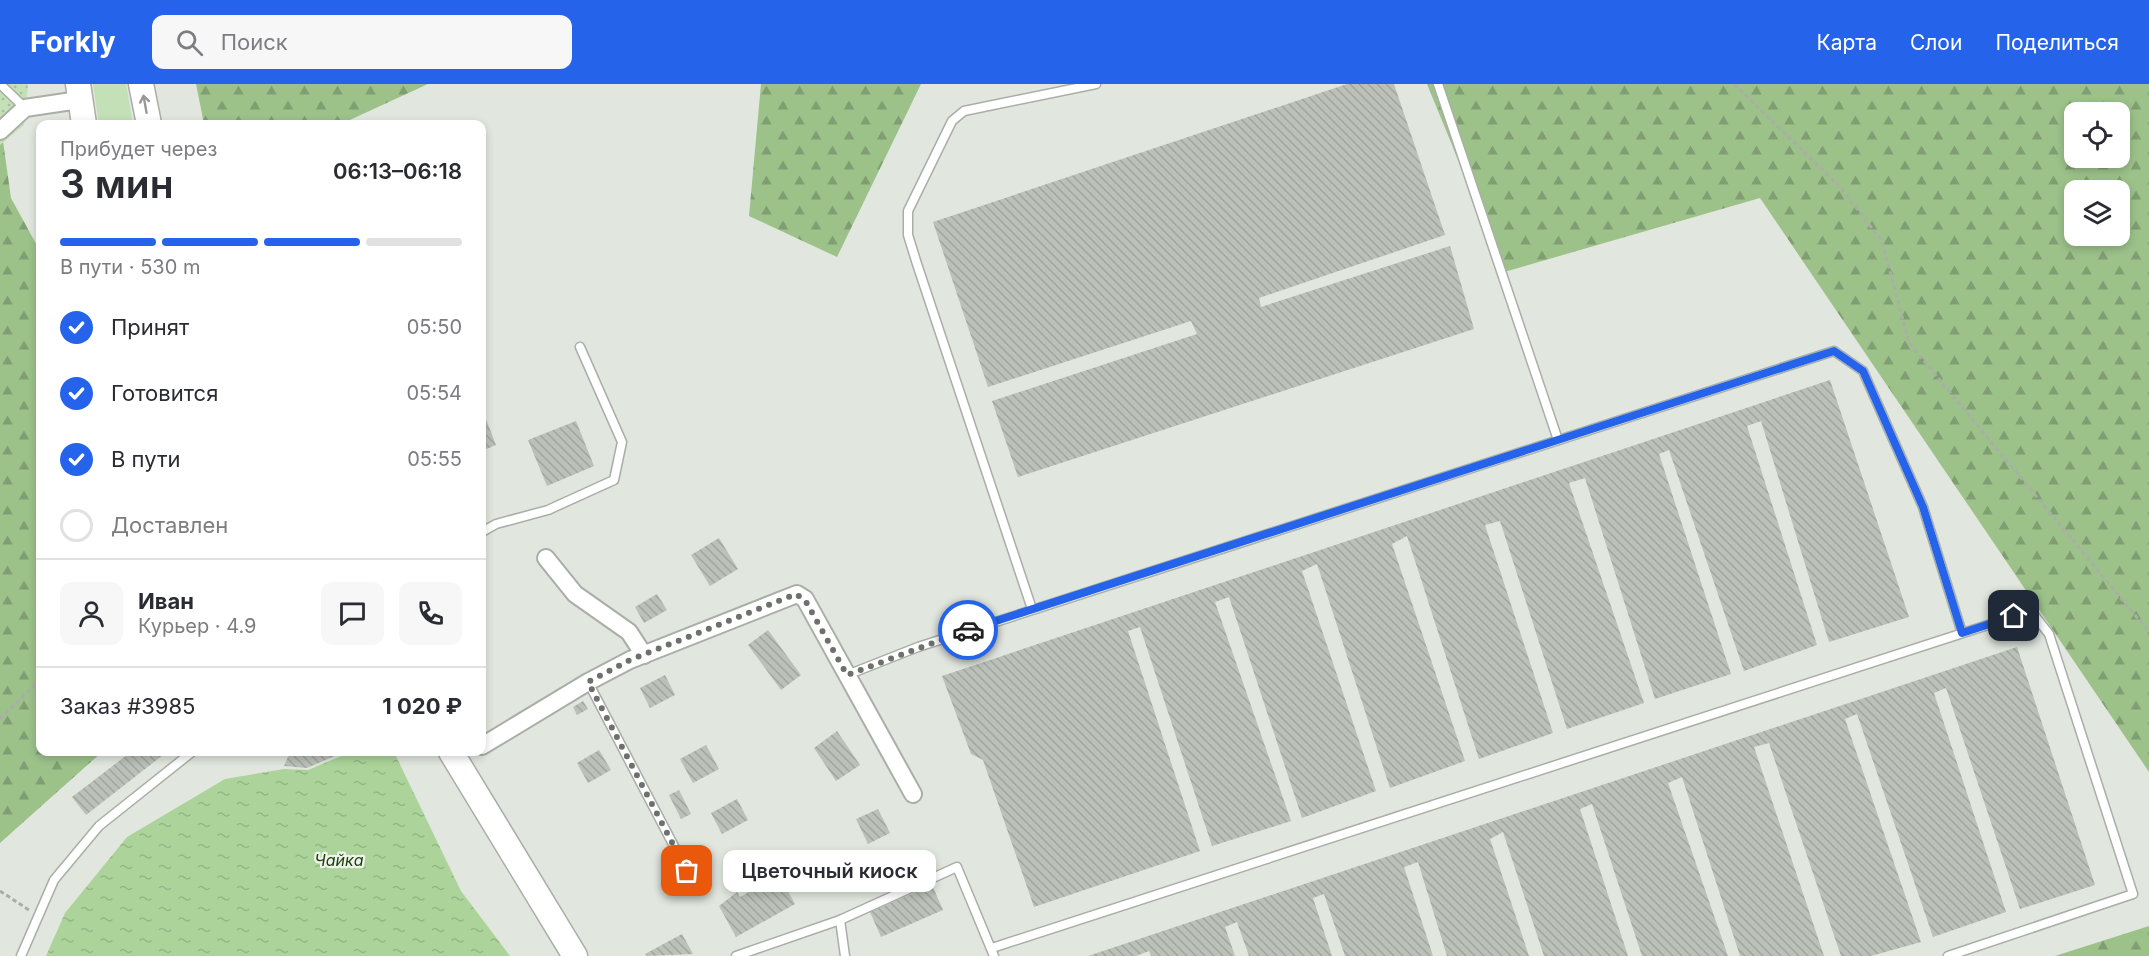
<!DOCTYPE html>
<html lang="ru">
<meta charset="utf-8">
<style>
body{margin:0;font-family:Inter,sans-serif;background:#f7f7f7;color:#2b2b33;height:100vh;display:flex;flex-direction:column;font-size:22px;white-space:nowrap}
*{box-sizing:border-box;margin:0}
p{font-size:20px;color:#7c7c81}
.icon{flex:none;width:33px;height:33px;fill:none;stroke:currentColor;stroke-width:2;stroke-linecap:round;stroke-linejoin:round}
.map{position:relative;flex:1;overflow:hidden}
.side{position:absolute;left:36px;top:36px;width:450px;height:636px;display:flex;flex-direction:column;background:#fff;border-radius:12px;box-shadow:0 3px 9px #0003}
.side>*{flex:none}
.buttons{position:absolute;left:2064px;top:18px;display:grid;gap:12px}
.buttons a{display:grid;place-items:center;width:66px;height:66px;border-radius:12px;background:#fff;box-shadow:0 3px 9px #0003;font-size:30px}
.pin{position:absolute;display:grid;place-items:center;width:51px;height:51px;color:#fff;margin:-26px;border-radius:12px;box-shadow:0 3px 9px #0006}
.courier{position:absolute;display:grid;place-items:center;width:60px;height:60px;margin:-30px;border:4px solid #2563eb;border-radius:50%;background:#fff;color:#222;box-shadow:0 2px 8px #0007}
.bubble{position:absolute;height:42px;border-radius:12px;background:#fff;box-shadow:0 3px 9px #0003;font-size:20px;font-weight:600;line-height:42px;text-align:center}
.headline em{font-style:normal;font-weight:600}
.headline div{display:flex;flex-direction:column-reverse}
.headline{display:flex;align-items:center;justify-content:space-between;height:102px;padding:0 24px}
h1{font-size:39px;font-weight:600;line-height:45px}
.bar{display:grid;grid-template-columns:repeat(4,1fr);gap:9px 6px;align-content:center;height:72px;padding:0 24px}
.bar i{height:8px;border-radius:4px;background:#e1e1e2}
.bar .on{background:#2563eb}
.bar p{grid-column:span 4}
.line{display:flex;align-items:center;gap:15px;padding:0 24px;border-top:2px solid #e1e1e2}
.line div{flex:1}
.round{display:grid;place-items:center;flex:none;width:63px;height:63px;border-radius:12px;background:#f7f7f7}
ol{padding:0 24px;list-style:none}
li{display:flex;align-items:center;gap:18px;height:66px}
li p{margin-inline-start:auto}
li .icon{padding:6px;border-radius:50%;background:#2563eb;color:#fff;stroke-width:4}
li:last-child{color:#7c7c81}
li i{width:33px;height:33px;border:3px solid #e1e1e2;border-radius:50%}
header{display:flex;align-items:center;gap:36px;box-sizing:border-box;height:84px;padding:0 30px;background:#2563eb;color:#fff}
header strong{font-size:28px}
nav{display:flex;gap:33px;margin-inline-start:auto;font-size:21px}
.search{width:420px;height:54px;background:#f7f7f7;display:flex;align-items:center;gap:15px;box-sizing:border-box;padding:0 21px;border-radius:12px;color:#7c7c81;font-size:22px}
.map>svg:first-child{display:block}
</style>
<header>
<strong>Forkly</strong>
<div class="search"><svg class="icon" aria-label="search" viewBox="0 0 24 24"><circle cx="10" cy="10" r="6"/><path d="M15 15l6 6"/></svg>Поиск</div>
<nav><a>Карта</a><a>Слои</a><a>Поделиться</a></nav>
</header>
<div class="map">
<svg width="2149" height="872" viewBox="0 0 2149 872">
<defs>
<pattern id="forest-firs" width="22" height="20" patternUnits="userSpaceOnUse" patternTransform="scale(1.5)"><rect width="22" height="20" fill="#9cc28a"/><path d="M5 1l3.5 6h-7zM16 11l3.5 6h-7z" fill="#809e71"/></pattern>
<pattern id="garden-dots" width="8" height="8" patternUnits="userSpaceOnUse" patternTransform="scale(1.5)"><rect width="8" height="8" fill="#c3e0b6"/><path d="M2 2h.1M6 6h.1" fill="none" stroke="#a8c19d" stroke-width="1.8" stroke-linecap="round"/></pattern>
<pattern id="water-ripples" width="26" height="14" patternUnits="userSpaceOnUse" patternTransform="scale(1.5)"><rect width="26" height="14" fill="#acd49a"/><path d="M2 4q2-2 4 0t4 0M15 11q2-2 4 0t4 0" fill="none" stroke="#94b685"/></pattern>
<pattern id="building-back-hatch" width="6" height="6" patternUnits="userSpaceOnUse" patternTransform="scale(1.5)"><rect width="6" height="6" fill="#bbc0b9"/><path d="M-1 5l2 2M0 0l6 6M5-1l2 2" fill="none" stroke="#a1a59f"/></pattern>
</defs>
<rect width="100%" height="100%" fill="#e1e6df"/>
<polygon fill="#c3e0b6" points="93,0 126,0 133,40 99,40"/>
<g fill="url(#forest-firs)" fill-rule="evenodd">
<polygon points="196,0 428,0 341,40 204,40"/>
<polygon points="761,0 921,0 837,173 749,132"/>
<path d="M1427 0H2149V688L1760 114 1504 188ZM2074 28H2120V74H2074ZM2074 106H2120V152H2074Z"/>
<polygon points="0,36 11,114 40,167 40,668 102,668 0,759"/>
<polygon points="2149,842 2149,872 2055,872"/>
</g>
<polygon fill="url(#garden-dots)" points="0,0 28,0 24,41 0,61"/>
<polygon fill="url(#water-ripples)" points="351,668 394,668 461,807 510,872 46,872 65,829 127,753 225,695 284,685 308,686"/>
<g fill="url(#building-back-hatch)">
<polygon points="1347,0 1394,0 1445,151 1259,214 1261,223 1450,162 1474,245 1018,393 992,317 1197,250 1191,237 988,303 933,138"/>
<polygon points="1830,296 1909,533 1829,558 1761,337 1747,342 1817,561 1744,587 1669,366 1659,370 1731,590 1655,615 1585,394 1569,399 1644,619 1567,645 1500,437 1485,441 1553,649 1479,675 1407,452 1392,460 1465,677 1390,704 1317,480 1302,487 1376,707 1302,734 1229,513 1215,518 1291,737 1212,762 1140,543 1128,547 1200,767 1034,823 983,676 971,670 942,592"/>
<polygon points="482,325 496,361 482,367"/>
<polygon points="576,337 594,382 547,402 528,356"/>
<polygon points="719,454 738,485 710,502 691,471"/>
<polygon points="657,510 667,526 644,539 635,523"/>
<polygon points="768,546 801,591 781,606 748,561"/>
<polygon points="2017,563 2095,801 2020,825 1946,604 1934,609 2006,828 1933,853 1857,630 1845,635 1921,858 1871,872 1841,872 1769,659 1754,663 1824,872 1740,872 1682,693 1668,699 1728,872 1642,872 1592,720 1580,725 1628,872 1544,872 1503,748 1490,755 1529,872 1447,872 1418,778 1404,783 1433,872 1345,872 1324,810 1313,814 1332,872 1249,872 1237,838 1225,843 1235,872 1151,872 1149,867 1136,872 1088,872"/>
<polygon points="665,591 675,611 650,624 640,604"/>
<polygon points="583,617 588,625 577,631 573,623"/>
<polygon points="837,647 860,681 836,697 814,664"/>
<polygon points="706,661 719,685 693,699 680,675"/>
<polygon points="599,666 611,686 588,699 577,679"/>
<polygon points="131,668 160,668 163,671 86,731 72,713"/>
<polygon points="290,668 344,668 307,684 284,682"/>
<polygon points="679,706 691,730 681,735 669,711"/>
<polygon points="737,715 748,736 722,750 711,729"/>
<polygon points="878,725 890,749 868,760 856,735"/>
<polygon points="779,791 795,820 736,853 719,822 737,808 740,813"/>
<polygon points="932,801 943,826 881,853 870,828"/>
<polygon points="682,850 693,870 647,872 645,870"/>
</g>
<g fill="none" stroke-linecap="round" stroke-linejoin="round">
<defs>
<g id="lane">
<polyline points="0,0 25,24"/>
<polyline points="1438,0 1558,356"/>
<polyline points="482,448 496,440 548,426 614,396 622,358 580,263"/>
<polyline points="1032,525 917,180 908,151 908,127 952,37 964,27 1096,0"/>
<polyline points="847,591 918,563 1834,267 1863,287 1923,423 1962,549"/>
<polyline points="588,598 687,787"/>
<polyline points="840,836 845,872"/>
<polyline points="992,864 2031,527 2049,550 2133,810 1948,872"/>
<polyline points="21,872 54,796 99,742 192,668"/>
<polyline points="736,872 840,836 957,783 994,872"/>
</g>
<g id="street">
<polyline points="0,47 25,24 79,16"/>
<polyline points="546,474 575,510 629,548 644,571"/>
<polyline points="482,662 588,598 630,576 797,510 805,515 913,710"/>
</g>
<g id="secondary">
<polyline points="78,0 84,40"/>
<polyline points="141,0 149,40"/>
<polyline points="451,668 575,872"/>
</g>
</defs>
<use href="#lane" stroke="#a9aea7" stroke-width="11"/>
<use href="#street" stroke="#a9aea7" stroke-width="20"/>
<use href="#secondary" stroke="#a9aea7" stroke-width="27"/>
<g stroke="#aaaea8" stroke-width="3" stroke-dasharray="4.5 3" stroke-linecap="butt">
<polyline points="1734,0 1840,103 1882,157 1909,259 2149,548"/>
<polyline points="0,635 40,596"/>
<polyline points="0,807 29,826"/>
</g>
<use href="#lane" stroke="#fff" stroke-width="8"/>
<use href="#street" stroke="#fff" stroke-width="16"/>
<use href="#secondary" stroke="#fff" stroke-width="24"/>
</g>
<defs><path id="oneway-shaft" d="M-6 0H5M1.5-3L5.5 0L1.5 3" fill="none" stroke-width="1.6" stroke-linecap="round" stroke-linejoin="round" transform="scale(1.5)"/></defs>
<use stroke="#979896" href="#oneway-shaft" transform="translate(145 20) rotate(-100)"/>
<g fill="none" stroke-linecap="round" stroke-linejoin="round">
<polyline stroke="#6d706c" stroke-width="6" stroke-dasharray="0 10.8" points="687,787 588,598 630,576 796,510 805,516 847,591 968,546"/>
<polyline stroke="#2563eb" stroke-width="8" points="968,546 1834,267 1863,287 1923,423 1962,549 2014,532"/>
</g>
<g text-anchor="middle" stroke-width="4.5" stroke-linejoin="round" paint-order="stroke">
<g font-size="16" font-style="italic" fill="#1b3f03" stroke="#eef3ec">
<text x="339" y="782">Чайка</text>
</g>
</g>
</svg>
<div class="buttons">
<a><svg class="icon" aria-label="locate" viewBox="0 0 24 24"><circle cx="12" cy="12" r="6"/><path d="M12 2v4M12 18v4M2 12h4M18 12h4"/></svg></a>
<a><svg class="icon" aria-label="layers" viewBox="0 0 24 24"><path d="M12 4l9 5-9 5-9-5zM3 14l9 5 9-5"/></svg></a>
</div>
<div class="pin" style="left:687px;top:787px;background:#ea580c"><svg class="icon" aria-label="bag" viewBox="0 0 24 24"><path d="M5 8h14l-1 12H6zM9 8a3 3 0 0 1 6 0"/></svg></div>
<div class="pin" style="left:2014px;top:532px;background:#1f2937"><svg class="icon" aria-label="home" viewBox="0 0 24 24"><path d="M3 11l9-7 9 7M6 9v11h12V9"/></svg></div>
<div class="courier" style="left:968px;top:546px"><svg class="icon" aria-label="car" viewBox="0 0 24 24"><path d="M5 17H2v-5l4-1 3-4h7l3 4 3 1v5h-3M9 17h6M6 11h13"/><circle cx="7" cy="17" r="2"/><circle cx="17" cy="17" r="2"/></svg></div>
<div class="bubble" style="left:723px;top:766px;width:213px">Цветочный киоск</div>
<section class="side">
<div class="headline"><div><h1>3 мин</h1><p>Прибудет через</p></div><em>06:13–06:18</em></div>
<div class="bar"><i class="on"></i><i class="on"></i><i class="on"></i><i></i><p>В пути · 530 m</p></div>
<ol>
<li><svg class="icon" aria-label="check" viewBox="0 0 24 24"><path d="M5 12l5 5 9-10"/></svg>Принят<p>05:50</p></li>
<li><svg class="icon" aria-label="check" viewBox="0 0 24 24"><path d="M5 12l5 5 9-10"/></svg>Готовится<p>05:54</p></li>
<li><svg class="icon" aria-label="check" viewBox="0 0 24 24"><path d="M5 12l5 5 9-10"/></svg>В пути<p>05:55</p></li>
<li><i></i>Доставлен</li>
</ol>
<div class="line" style="height:108px"><a class="round"><svg class="icon" aria-label="person" viewBox="0 0 24 24"><circle cx="12" cy="8" r="4"/><path d="M4 21q1-7 8-7t8 7"/></svg></a><div><b>Иван</b><p>Курьер · 4.9</p></div><a class="round"><svg class="icon" aria-label="chat" viewBox="0 0 24 24"><path d="M4 5h16v11H9l-5 4z"/></svg></a><a class="round"><svg class="icon" aria-label="phone" viewBox="0 0 24 24"><path d="M5 4h4l2 5-3 2q2 4 5 5l2-3 5 2v4C11 20 4 13 5 4z"/></svg></a></div>
<div class="line" style="height:78px"><div>Заказ #3985</div><b>1 020 ₽</b></div>
</section>
</div>
